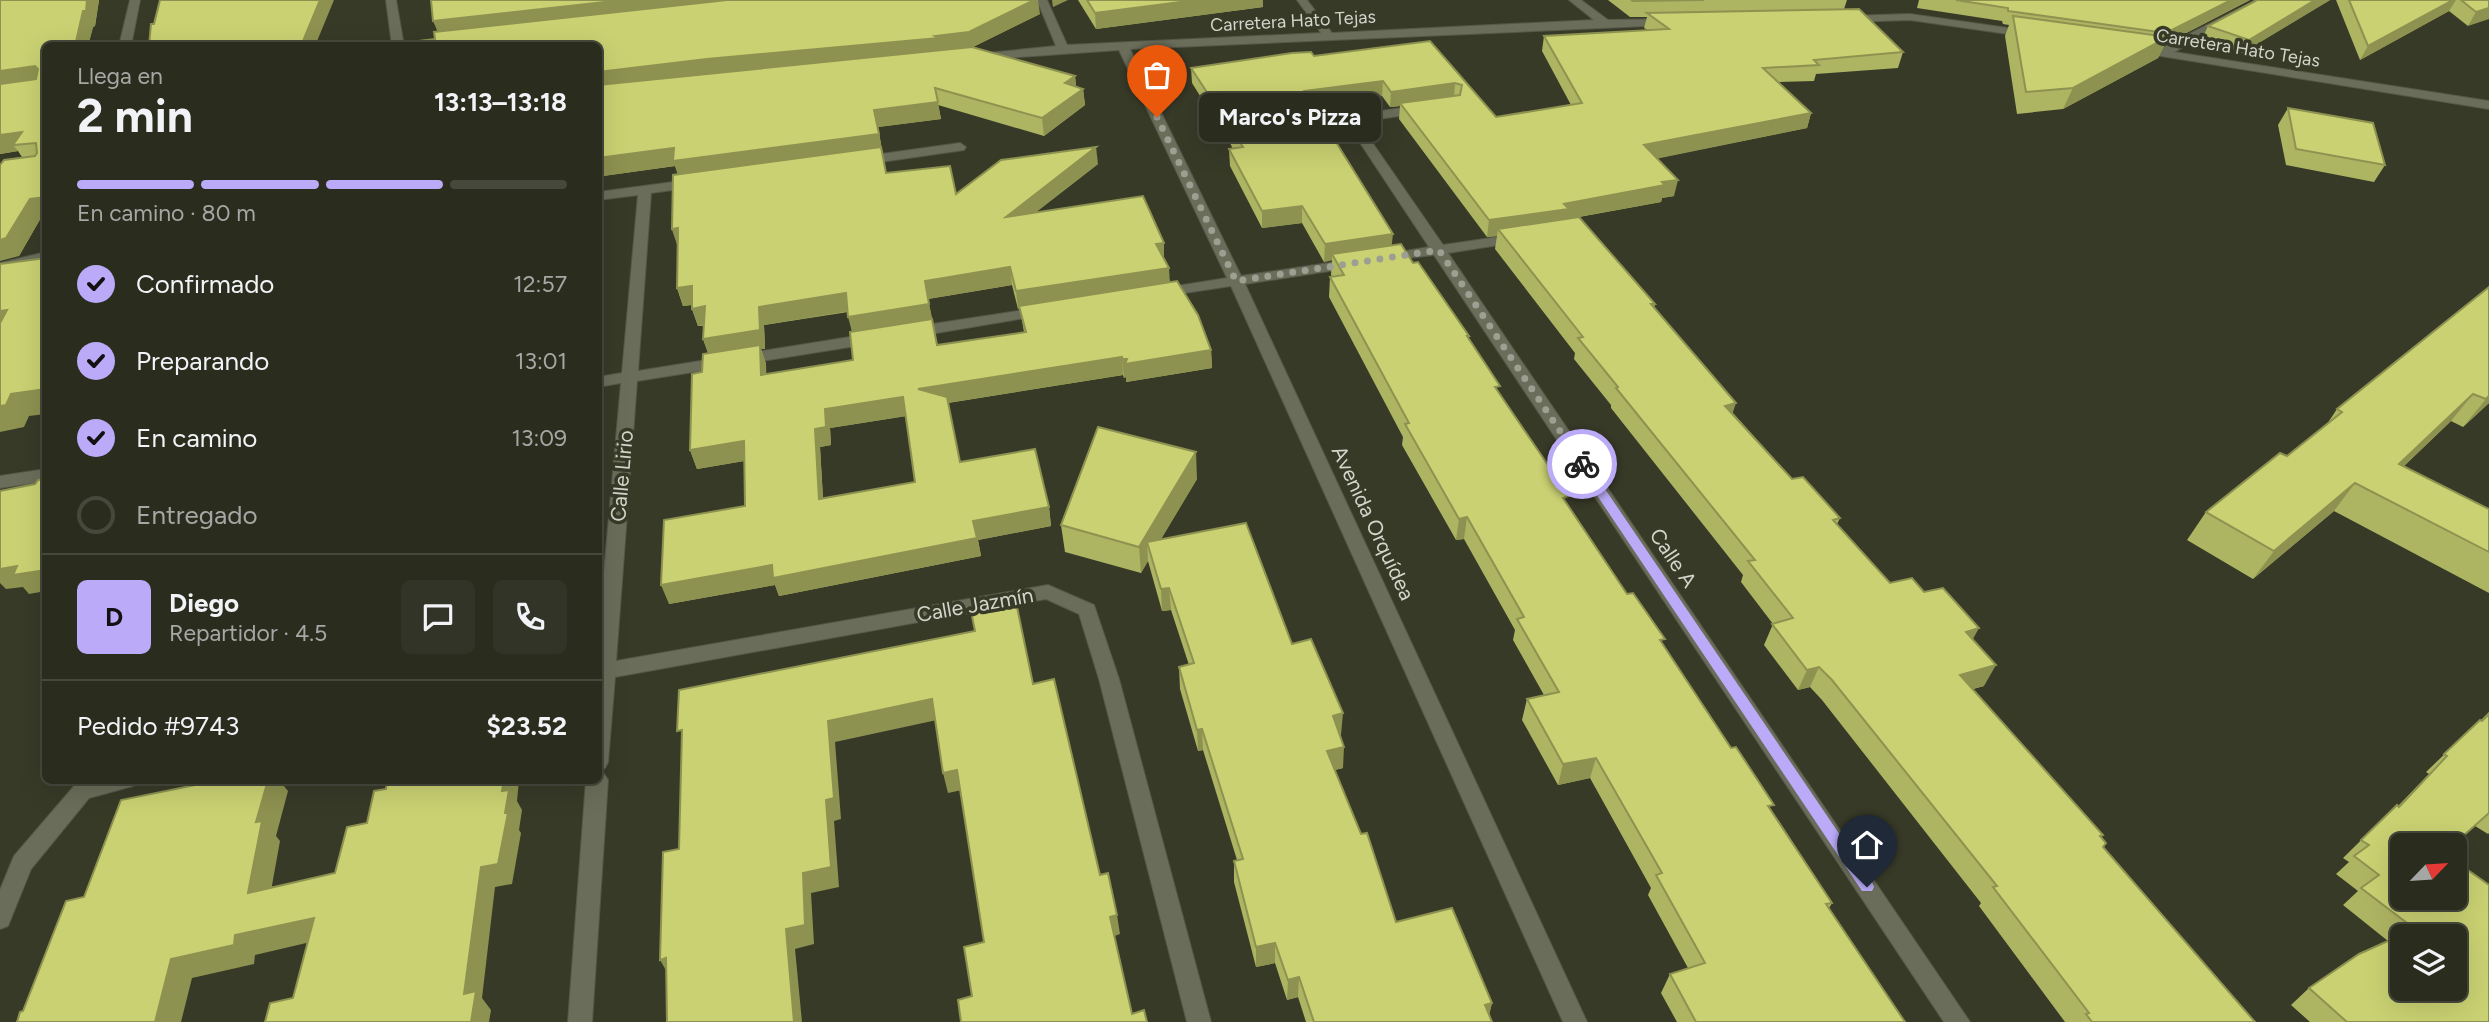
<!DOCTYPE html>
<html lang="es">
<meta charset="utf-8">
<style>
body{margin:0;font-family:Figtree,sans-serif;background:#323427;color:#f1f3f6;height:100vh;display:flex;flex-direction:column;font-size:26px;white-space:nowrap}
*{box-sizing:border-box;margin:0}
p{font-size:23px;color:#a5a7a4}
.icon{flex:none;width:38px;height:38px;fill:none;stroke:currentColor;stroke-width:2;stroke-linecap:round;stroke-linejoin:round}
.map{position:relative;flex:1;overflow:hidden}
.side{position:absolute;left:42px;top:42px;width:560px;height:742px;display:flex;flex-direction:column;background:#2a2c1e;border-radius:10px;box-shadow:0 7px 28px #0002,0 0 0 2px #46483c}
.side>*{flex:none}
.needle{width:46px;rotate:65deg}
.fabs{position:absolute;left:2390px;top:833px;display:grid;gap:14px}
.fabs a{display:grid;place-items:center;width:77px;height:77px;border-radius:10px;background:#2a2c1e;box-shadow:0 7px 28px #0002,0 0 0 2px #46483c;font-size:35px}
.pin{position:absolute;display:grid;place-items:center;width:60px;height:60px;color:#fff;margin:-72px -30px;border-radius:50% 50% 50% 0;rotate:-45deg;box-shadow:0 0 7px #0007}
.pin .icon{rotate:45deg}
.courier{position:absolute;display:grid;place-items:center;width:70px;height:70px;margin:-35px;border:5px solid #baaaf7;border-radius:50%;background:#fff;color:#222;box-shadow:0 2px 9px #0007}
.bubble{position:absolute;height:49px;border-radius:10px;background:#2a2c1e;box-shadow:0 7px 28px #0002,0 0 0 2px #46483c;font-size:23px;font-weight:700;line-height:49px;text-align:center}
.overview em{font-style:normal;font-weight:700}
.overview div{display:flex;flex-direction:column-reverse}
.overview{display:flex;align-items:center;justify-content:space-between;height:119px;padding:0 35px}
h1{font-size:46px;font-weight:700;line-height:52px}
.bar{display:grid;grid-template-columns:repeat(4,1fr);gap:10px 7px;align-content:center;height:84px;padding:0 35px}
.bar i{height:9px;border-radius:5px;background:#46483c}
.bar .on{background:#baaaf7}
.bar p{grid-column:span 4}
.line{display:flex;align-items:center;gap:18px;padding:0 35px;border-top:2px solid #46483c}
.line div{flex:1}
.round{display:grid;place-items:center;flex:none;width:74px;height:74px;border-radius:10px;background:#323427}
ol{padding:0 35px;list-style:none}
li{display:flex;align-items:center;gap:21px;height:77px}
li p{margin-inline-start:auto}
li .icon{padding:7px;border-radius:50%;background:#baaaf7;color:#111;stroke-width:4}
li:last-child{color:#a5a7a4}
li i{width:38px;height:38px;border:4px solid #46483c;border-radius:50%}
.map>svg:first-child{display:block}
</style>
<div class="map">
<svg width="2489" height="1022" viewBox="0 0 2489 1022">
<rect width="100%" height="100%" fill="#383a28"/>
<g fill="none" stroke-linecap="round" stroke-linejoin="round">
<defs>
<g id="minor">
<polygon points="130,0 140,0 131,46 119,46"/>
<polygon points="386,0 396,0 404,46 392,46"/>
<polygon points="1037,0 1047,0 1067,45 1321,33 1297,0 1307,0 1332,33 1594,20 1569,0 1581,0 1608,20 1670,19 1676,22 1670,25 1130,49 1241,276 1355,259 1362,263 1355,267 1245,284 1587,1022 1563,1022 1231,286 1158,297 1151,293 1158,289 1227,278 1119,50 978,60 972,57 978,54 1056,46"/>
<polygon points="2256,0 2269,0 2174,52 2489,101 2489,109 2136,52 2130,49 2136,46 2160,49"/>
<polygon points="1910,14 2029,31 2035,34 2029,37 1910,20 1845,22 1840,19 1845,16"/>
<polygon points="1423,105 1427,106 1427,112 1358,122 1443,245 1518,234 1525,238 1518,242 1448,253 1970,1022 1944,1022 1434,255 1382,261 1382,255 1429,247 1347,123 1302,130 1296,126 1302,122"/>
<polygon points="960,143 966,147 964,150 860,165 854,161 860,157"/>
<polygon points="696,179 703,183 701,186 651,193 638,371 875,333 883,338 875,343 637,381 616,661 1048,585 1094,605 1119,679 1211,1022 1187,1022 1099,679 1079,614 1046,599 615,677 608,762 605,768 598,770 598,639 621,383 598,387 598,377 622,373 638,195 598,200 598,192"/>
<polygon points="46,252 46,260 0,271 0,263"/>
<polygon points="1044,307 1049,308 1051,311 1049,314 913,337 905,332 913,327"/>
<polygon points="46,469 46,481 0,488 0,476"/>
<polygon points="598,772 604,774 608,780 592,1022 568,1022 586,780 598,780"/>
<polygon points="88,780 136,780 133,786 89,798 31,869 8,926 0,929 0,890 14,856 75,785"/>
</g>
</defs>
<use href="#minor" stroke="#555748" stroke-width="2"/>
<use href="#minor" fill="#6a6d59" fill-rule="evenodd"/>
</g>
<g fill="#adb462" fill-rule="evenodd">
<polygon points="0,0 99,0 95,26 93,27 88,46 46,46 46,216 42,216 19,256 22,157 18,151 0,154"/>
<polygon points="1078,0 1263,0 1263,7 1096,29"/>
<polygon points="1608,0 1847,0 1844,9 1903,52 1898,68 1816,74 1814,81 1779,82 1811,113 1807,128 1657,158 1674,196 1662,198 1661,202 1579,217 1655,304 1654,308 1733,413 1792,479 1840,518 1837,524 1890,583 1924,592 1973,639 1984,686 1973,689 2101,837 2103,847 2255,1022 2065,1022 1979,906 1981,903 1822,700 1810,687 1798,690 1764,645 1773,624 1741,582 1743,575 1611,408 1611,405 1574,359 1575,353 1495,249 1497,236 1487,237 1399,119 1400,106 1390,107 1382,96 1311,106 1311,114 1392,245 1413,263 1469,336 1468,338 1499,393 1567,504 1627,594 1663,644 1832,903 1829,908 1905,1022 1677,1022 1661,993 1670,974 1688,968 1648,895 1651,888 1590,778 1558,785 1522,720 1527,699 1544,695 1513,640 1515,630 1464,539 1456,540 1402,445 1403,437 1329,297 1330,277 1332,277 1331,275 1332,260 1324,262 1302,223 1262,228 1230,166 1229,149 1233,149 1229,141 1229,130 1222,131 1192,83 1191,68 1314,56 1430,41 1496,117 1571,105 1542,51 1544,36 1648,30 1644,28 1647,17 1630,17"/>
<polygon points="1919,0 2250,0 2165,44 2158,58 2063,109 2017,114 2005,36 2009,25 2003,24 2002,21 1917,8"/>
<polygon points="2257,0 2330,0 2242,53 2202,39 2208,26"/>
<polygon points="2336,0 2489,0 2468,26 2449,11 2360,60"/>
<path d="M1040 14 973 47 1075 76 1076 87 1083 89 1085 105 1044 136 938 105 941 119 878 127 886 173 956 194 1098 164 1036 212 1164 243V259L1170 282 1211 350 1212 368 1126 382V377L1124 378 1123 375 948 403 960 462 1049 507 1051 526 978 540 981 556 779 596 775 585 669 604 745 506 744 461 697 469 690 450 702 372 708 353 703 339 704 326H698L692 309V305L683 306 677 288 678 247 672 229 678 174 675 166 603 176 602 189 435 39 438 32ZM1012 285 1018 309H1020L1024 332 937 345 928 299ZM848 312 852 331 853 360 766 374V364L761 349H765L764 325ZM906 416 915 482 823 498 820 447 831 445 830 428Z"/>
<polygon points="2288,108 2385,165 2374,182 2286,165 2278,125"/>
<polygon points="2489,287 2489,403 2463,427 2451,421 2403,467 2489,509 2489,593 2334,511 2253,579 2187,540 2206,512 2287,456 2327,424 2337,409"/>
<polygon points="1197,479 1161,539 1292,644 1341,735 1343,768 1335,770 1396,922 1492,1003 1489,1015 1492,1022 1306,1022 1298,997 1287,1000 1275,963 1256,967 1234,882 1234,861 1237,860 1203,750 1198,751 1180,689 1179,667 1189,665 1171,610 1162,611 1148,561 1141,573 1065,552 1061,525"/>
<polygon points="2489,712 2489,833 2488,834 2475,826 2403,845 2489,1022 2310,1022 2291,1005 2309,988 2388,941 2343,905 2358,891 2336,874 2349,862 2343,858 2397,805 2398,806 2429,774 2426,772 2480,720 2481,720"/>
</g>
<g fill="#8d9250">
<polygon points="87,0 99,0 95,26 93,27 88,46 75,46 83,11"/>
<polygon points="320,0 334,0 315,46 301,46"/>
<polygon points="623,0 771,0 440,37 433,21"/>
<polygon points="1034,0 1038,0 1040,14 971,48 598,90 598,72 707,59 935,36"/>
<polygon points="1052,0 1068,0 1053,7"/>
<polygon points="1196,0 1263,0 1263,7 1096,29 1095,13"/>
<polygon points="2231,0 2250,0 2165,44 2158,58 2063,109 2073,88 2163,40 2166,33"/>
<polygon points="2315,0 2330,0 2242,53 2249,40"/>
<polygon points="2453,0 2456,0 2449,11 2360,60 2368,46"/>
<polygon points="2489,8 2489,19 2468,26 2476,12"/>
<polygon points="35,66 46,82 0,89 0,71"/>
<polygon points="1075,76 1077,93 1065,83"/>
<polygon points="1383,81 1382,96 1311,106 1311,118 1229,125 1229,130 1222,131 1222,115 1304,91"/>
<polygon points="1455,83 1454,98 1400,103 1400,106 1390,107 1391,92"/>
<polygon points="1083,89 1085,105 1044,136 1042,118"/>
<polygon points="938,102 941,119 878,127 889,190 679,178 675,166 603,176 602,189 598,190 598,158 874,110"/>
<polygon points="1811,113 1807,128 1641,162 1644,145"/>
<polygon points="22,132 13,145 18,151 0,154 0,135"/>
<polygon points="1096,147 1098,164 1008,234 1006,217"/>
<polygon points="1678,180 1674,196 1662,198 1661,202 1567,219 1498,229 1497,236 1487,237 1489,220 1662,182"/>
<polygon points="46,197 46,216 42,216 19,256 0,261 0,240 30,199"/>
<polygon points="1302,206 1302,223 1262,228 1262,211"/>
<polygon points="678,228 678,247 672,229"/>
<polygon points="1393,234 1391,251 1332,254 1332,260 1324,262 1325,244"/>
<polygon points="1164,243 1164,261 1156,244"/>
<polygon points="1010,267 1012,285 928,299 925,281"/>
<polygon points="1169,268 1170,285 1018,309 1016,291"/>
<polygon points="692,286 698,304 683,306 677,288"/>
<polygon points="846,293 850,311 764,325 765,349 761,349 766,364 767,393 710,357 703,339 759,307"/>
<polygon points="929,304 933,322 853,335 848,317"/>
<polygon points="705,306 711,324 698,326 692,309"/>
<polygon points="7,310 0,336 0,311"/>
<polygon points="1211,350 1212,368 1126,382 1126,377 1124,378 1122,359"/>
<polygon points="1122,357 1123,375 922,407 918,389"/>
<polygon points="46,389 46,414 29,416 24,427 0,432 0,406 11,394"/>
<polygon points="2473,394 2451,421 2377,492 2399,464"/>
<polygon points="2489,396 2489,403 2463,427 2486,399"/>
<polygon points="903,397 907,416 830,428 831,445 820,447 824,517 819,499 815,429 825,409"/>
<polygon points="1736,403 1729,424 1725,406"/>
<polygon points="744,441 750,460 697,469 690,450"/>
<polygon points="1196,452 1197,479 1151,556 1147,542 1148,561 1141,573 1139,547"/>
<polygon points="2355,483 2334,511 2253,579 2274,551"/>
<polygon points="1049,507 1051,526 978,540 981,556 779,596 775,585 669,604 661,585 973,521"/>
<polygon points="1467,517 1464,539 1456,540 1459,519"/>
<polygon points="17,566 46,570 46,591 29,594 23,587 6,589 0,583 0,569"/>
<polygon points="1169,588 1171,610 1162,611 1161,589"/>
<polygon points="1979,628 1968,648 1966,632"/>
<polygon points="1996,665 1984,686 1949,695 1960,675"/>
<polygon points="1819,667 1810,687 1798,690 1807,670"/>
<polygon points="932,699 937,720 835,742 841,819 834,821 839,887 811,893 814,944 795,949 802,1022 794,1022 786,929 826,800 828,721"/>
<polygon points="1343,713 1341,735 1331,737 1333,716"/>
<polygon points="1202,729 1203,750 1198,751 1197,730"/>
<polygon points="1344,747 1343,768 1326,772 1327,751"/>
<polygon points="1596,758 1590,778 1558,785 1563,764"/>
<polygon points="957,770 962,790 948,793 943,773"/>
<polygon points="268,780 279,780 288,791 276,836 280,841 267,913 248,893 256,822"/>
<polygon points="504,780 519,780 517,801 522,810 519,830 521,833 512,884 495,887 482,998 491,1010 489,1022 471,1022 464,994 481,867 505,813 502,791"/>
<polygon points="1117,915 1120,934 1112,937 1110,917"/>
<polygon points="314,918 332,937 255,955 254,964 192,978 181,1022 155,1022 171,959 235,935"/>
<polygon points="1275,943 1275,963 1256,967 1256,947"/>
<polygon points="666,958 671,979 660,960"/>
<polygon points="1299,977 1298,997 1287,1000 1288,980"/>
<polygon points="1492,1003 1487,1022 1485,1005"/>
</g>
<g fill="#c9d172" stroke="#8d9250" stroke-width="2" fill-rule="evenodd">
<polygon points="0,0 87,0 86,11 83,11 75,46 46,46 46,197 30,199 6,238 0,240 0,165 4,160 35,156 37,153 36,143 13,145 22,132 0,135 0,84 36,79 38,69 35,66 0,71"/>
<polygon points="160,0 320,0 301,46 149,46 151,24 154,24"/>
<polygon points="431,0 623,0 433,21"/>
<polygon points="727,0 1034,0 969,32 935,36 939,38 707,59 598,72 598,46 377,46 435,39 434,32"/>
<polygon points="1087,0 1196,0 1095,13"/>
<polygon points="1631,0 1704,0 1633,1"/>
<polygon points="1956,0 2231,0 2166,33 2008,11 2008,8"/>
<polygon points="2257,0 2315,0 2249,40 2208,26"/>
<polygon points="2349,0 2453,0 2368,46"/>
<polygon points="2461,0 2489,0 2489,8 2476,12"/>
<polygon points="1859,9 1903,52 1814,60 1819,65 1763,68 1811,113 1644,145 1678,180 1662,182 1665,185 1564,204 1569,209 1489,220 1400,103 1460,95 1462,85 1455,83 1391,92 1383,81 1304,91 1311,102 1222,115 1191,68 1292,53 1311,52 1314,56 1430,41 1496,117 1582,103 1544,36 1669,29 1647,13"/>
<polygon points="2013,16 2168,37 2073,88 2026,92"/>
<polygon points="972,47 1075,76 1065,83 1083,89 1042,118 935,88 938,102 874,110 879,134 673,161 674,148 598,158 598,85"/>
<polygon points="2288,108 2373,123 2385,165 2296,149"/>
<polygon points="1318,113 1393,234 1325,244 1302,206 1262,211 1229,149 1243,147 1229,125"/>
<polygon points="881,147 886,173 950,166 956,194 1001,160 1096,147 1006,217 1143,196 1164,243 1156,244 1169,268 1016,291 1010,267 925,281 929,304 848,317 846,293 759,307 760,330 703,339 705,306 692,309 692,286 677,288 678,228 672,229 673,175"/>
<polygon points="1579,217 1655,304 1651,304 1736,403 1725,406 1792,479 1803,477 1840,518 1833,520 1890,583 1912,578 1924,592 1943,588 1979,628 1966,632 1996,665 1960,675 2103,835 2100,836 2106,843 2103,847 2255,1022 2092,1022 2086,1014 2089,1013 1993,887 1997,886 1832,680 1819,667 1807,670 1772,624 1793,618 1748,561 1755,560 1616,388 1618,387 1578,338 1583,337 1498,229"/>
<polygon points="1401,244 1413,263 1418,262 1469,336 1467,336 1500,386 1495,387 1569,496 1563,498 1627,594 1633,593 1665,639 1660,640 1731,748 1736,747 1774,805 1768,806 1832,903 1826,904 1905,1022 1696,1022 1670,974 1705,963 1656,875 1662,873 1596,758 1563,764 1527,699 1559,692 1517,619 1524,617 1467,517 1459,519 1405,424 1409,423 1330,277 1344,275 1332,254"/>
<polygon points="46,258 46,389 11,394 6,405 0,406 0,323 7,310 0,311 0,264"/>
<path d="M1177 281 1198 315 1211 350 1125 364 1127 359H1122V357L918 389 947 397 960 462 1035 449 1049 507 973 521 977 538 773 578 772 565 661 585 664 520 745 506 744 441 690 450 692 374 702 372 703 354 760 345 761 375 853 360 850 332 932 319 937 345 1026 332 1019 306ZM903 397 915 482 819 499 815 429 826 427 825 409Z"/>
<polygon points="2489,287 2489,396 2486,399 2473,394 2399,464 2489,509 2489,552 2355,483 2274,551 2206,512 2280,453 2287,456 2342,412 2337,409"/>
<polygon points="1098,427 1196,452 1139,547 1061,525"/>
<polygon points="46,479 46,570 13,575 17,566 0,569 0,491 35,484 38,480"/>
<polygon points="1246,523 1292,644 1311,639 1343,713 1333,716 1344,747 1327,751 1361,834 1367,833 1396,922 1452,908 1492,1003 1485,1005 1492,1022 1314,1022 1299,977 1288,980 1275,943 1256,947 1234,861 1243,859 1202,729 1197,730 1179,667 1194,663 1169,588 1161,589 1147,542"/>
<polygon points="1016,602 1033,684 1054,679 1100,875 1108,873 1117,915 1110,917 1132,1014 1144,1010 1147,1022 961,1022 958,1000 972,996 964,947 984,942 957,770 943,773 932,699 828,721 834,798 826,800 831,867 803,873 805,925 786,929 794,1022 667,1022 666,958 660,960 663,852 679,849 682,730 677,731 679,690 975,631 971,611"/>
<path d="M2489 714V813L2453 845H2403V898H2455V861L2489 885V1022H2347L2309 988 2359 954 2415 929 2361 888 2379 875 2354 856 2369 845 2361 840 2397 805 2399 807 2447 756 2444 754 2480 720 2482 721ZM2403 936H2455V989H2403Z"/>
<polygon points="220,780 268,780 256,822 262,821 248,893 335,873 347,827 367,823 374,791 386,789 387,780 504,780 502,791 509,790 505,813 508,813 498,864 481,867 464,994 476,991 471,1022 265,1022 270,1003 293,998 314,918 235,935 234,945 171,959 155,1022 17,1022 20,1012 23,1011 66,901 84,897 121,800"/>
</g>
<polygon fill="#baaaf7" points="1582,460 1586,461 1872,882 1874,887 1872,891 1862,891 1578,467 1578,461"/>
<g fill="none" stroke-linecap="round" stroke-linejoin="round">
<polyline stroke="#9d9f92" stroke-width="7" stroke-dasharray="0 12.6" points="1157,117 1236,281 1439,250 1582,464"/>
</g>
<g text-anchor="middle" stroke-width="7" stroke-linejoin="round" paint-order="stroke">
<g font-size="18" fill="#d4d5cb" stroke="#383a28">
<text transform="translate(1293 21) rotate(-3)" y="6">Carretera Hato Tejas</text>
<text transform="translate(2238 48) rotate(9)" y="6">Carretera Hato Tejas</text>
</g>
<g font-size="21" fill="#d4d5cb" stroke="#383a28">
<text transform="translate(622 476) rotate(-85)" y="7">Calle Lirio</text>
<text transform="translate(1373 523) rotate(65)" y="7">Avenida Orquídea</text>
<text transform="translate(1673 558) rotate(56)" y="7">Calle A</text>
<text transform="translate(975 605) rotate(-10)" y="7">Calle Jazmín</text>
</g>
</g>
</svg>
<div class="fabs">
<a><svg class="needle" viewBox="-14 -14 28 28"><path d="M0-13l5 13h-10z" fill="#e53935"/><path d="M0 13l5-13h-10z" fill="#a5a7a4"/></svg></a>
<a><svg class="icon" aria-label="layers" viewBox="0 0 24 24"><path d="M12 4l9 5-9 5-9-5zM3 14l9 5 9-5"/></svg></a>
</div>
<div class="pin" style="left:1157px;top:117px;background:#ea580c"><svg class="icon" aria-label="bag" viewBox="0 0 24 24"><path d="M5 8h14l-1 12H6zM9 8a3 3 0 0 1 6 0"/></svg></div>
<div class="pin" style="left:1867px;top:887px;background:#1f2937"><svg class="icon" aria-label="home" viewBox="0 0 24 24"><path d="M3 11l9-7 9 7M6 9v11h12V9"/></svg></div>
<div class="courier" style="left:1582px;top:464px"><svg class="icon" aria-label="bike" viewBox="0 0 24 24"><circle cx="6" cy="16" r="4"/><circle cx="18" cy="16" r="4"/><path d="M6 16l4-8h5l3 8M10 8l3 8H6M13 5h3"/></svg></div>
<div class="bubble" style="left:1199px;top:93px;width:182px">Marco's Pizza</div>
<section class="side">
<div class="overview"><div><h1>2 min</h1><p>Llega en</p></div><em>13:13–13:18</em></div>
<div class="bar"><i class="on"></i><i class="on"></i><i class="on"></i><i></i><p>En camino · 80 m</p></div>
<ol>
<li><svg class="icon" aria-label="check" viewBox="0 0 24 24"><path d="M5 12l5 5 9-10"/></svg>Confirmado<p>12:57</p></li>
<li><svg class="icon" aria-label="check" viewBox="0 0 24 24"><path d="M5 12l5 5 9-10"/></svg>Preparando<p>13:01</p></li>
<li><svg class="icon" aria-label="check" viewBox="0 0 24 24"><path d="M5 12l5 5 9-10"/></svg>En camino<p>13:09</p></li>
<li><i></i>Entregado</li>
</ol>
<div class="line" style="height:126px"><b class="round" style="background:#baaaf7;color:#111">D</b><div><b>Diego</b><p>Repartidor · 4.5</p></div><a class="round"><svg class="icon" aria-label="chat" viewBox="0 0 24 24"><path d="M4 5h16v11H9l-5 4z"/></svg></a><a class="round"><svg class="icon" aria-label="phone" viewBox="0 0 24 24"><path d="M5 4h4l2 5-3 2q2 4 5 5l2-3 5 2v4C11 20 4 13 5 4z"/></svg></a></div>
<div class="line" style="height:91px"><div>Pedido #9743</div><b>$23.52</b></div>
</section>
</div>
